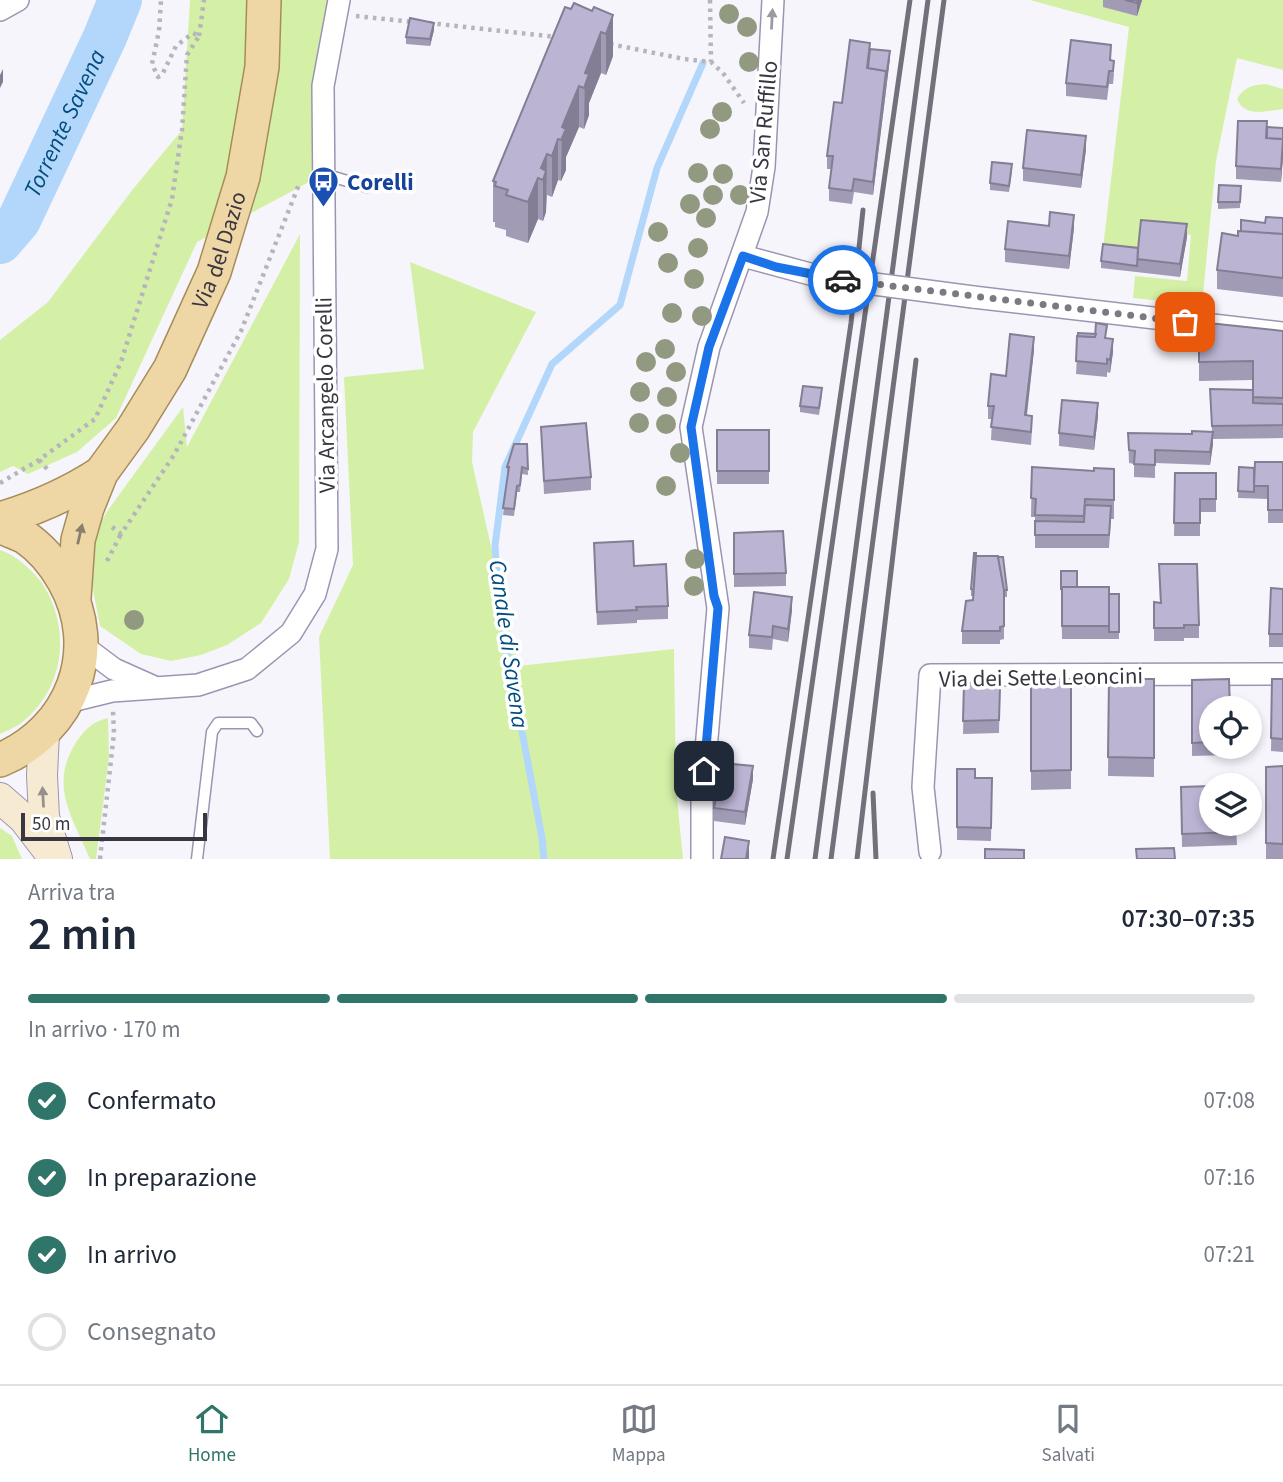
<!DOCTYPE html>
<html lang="it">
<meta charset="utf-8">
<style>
body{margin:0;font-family:"Source Sans 3",sans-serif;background:#f2f2f3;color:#1f2937;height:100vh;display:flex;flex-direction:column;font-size:26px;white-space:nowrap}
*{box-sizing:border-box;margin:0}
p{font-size:23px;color:#747a83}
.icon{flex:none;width:38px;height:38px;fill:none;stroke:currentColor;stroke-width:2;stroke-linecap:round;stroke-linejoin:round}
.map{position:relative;height:859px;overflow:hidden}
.details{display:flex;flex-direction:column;background:#fff;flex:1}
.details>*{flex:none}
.tools{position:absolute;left:1199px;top:696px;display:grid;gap:14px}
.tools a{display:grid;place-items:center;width:63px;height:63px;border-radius:50%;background:#fff;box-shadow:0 4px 10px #0003;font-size:35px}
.scale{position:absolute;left:21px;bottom:18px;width:186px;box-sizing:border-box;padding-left:7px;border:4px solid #393642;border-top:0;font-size:19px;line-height:24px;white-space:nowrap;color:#393642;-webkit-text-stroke:5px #fff;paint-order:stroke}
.pin{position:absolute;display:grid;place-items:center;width:60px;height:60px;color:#fff;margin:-30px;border-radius:14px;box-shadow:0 4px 10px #0006}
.courier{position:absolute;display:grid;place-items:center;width:70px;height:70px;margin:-35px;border:5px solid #1a73e8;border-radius:50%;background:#fff;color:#222;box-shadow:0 2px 9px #0007}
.overview em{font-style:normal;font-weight:600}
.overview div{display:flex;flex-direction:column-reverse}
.overview{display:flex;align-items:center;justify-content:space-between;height:119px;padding:0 28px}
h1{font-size:46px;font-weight:600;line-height:52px}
.bar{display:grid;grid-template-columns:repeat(4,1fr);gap:10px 7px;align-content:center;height:84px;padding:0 28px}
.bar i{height:9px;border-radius:5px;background:#e0e1e3}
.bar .current{background:#307569}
.bar p{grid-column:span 4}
ol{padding:0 28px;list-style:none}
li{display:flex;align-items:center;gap:21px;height:77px}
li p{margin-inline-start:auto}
li .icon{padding:7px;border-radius:50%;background:#307569;color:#fff;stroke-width:4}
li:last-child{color:#747a83}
li i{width:38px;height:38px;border:4px solid #e0e1e3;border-radius:50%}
.dock{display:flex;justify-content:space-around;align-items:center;height:98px;border-top:2px solid #e0e1e3;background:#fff;font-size:19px;color:#747a83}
.dock a{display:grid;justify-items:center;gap:4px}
.dock .current{color:#307569}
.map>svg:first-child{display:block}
</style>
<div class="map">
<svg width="1283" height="859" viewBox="0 0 1283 859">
<rect width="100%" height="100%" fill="#f7f5fc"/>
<g fill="#d4f0a7">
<polygon points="190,0 345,0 334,49 324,174 197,242 116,418 77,452 28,474 13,466 0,472 0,340 48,302 133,189 182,130"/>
<polygon points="1030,0 1283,0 1283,70 1237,58 1216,161 1202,305 1133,298 1135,276 1187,281 1191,235 1140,230 1137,251 1103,248 1129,27"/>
<path d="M1266 84 1283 89V109C1266 111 1245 118 1237 99 1244 87 1252 85 1266 84Z"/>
<polygon points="300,234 299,542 289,579 261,623 227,645 201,655 171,661 141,654 100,626 85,548 108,510 183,407 187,447"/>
<polygon points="410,262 536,312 473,432 472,462 518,666 674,649 676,788 683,859 330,859 319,637 353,565 344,377 424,369"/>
<path d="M0 550C16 555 32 570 42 583 72 629 65 690 20 724 14 728 6 731 0 734Z"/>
<path d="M108 718 109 757 96 859H90C73 818 49 787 75 744 83 731 93 721 108 718Z"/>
<polygon points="0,828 12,836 22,859 0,859"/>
</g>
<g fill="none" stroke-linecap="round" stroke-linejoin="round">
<polyline stroke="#b2d7fa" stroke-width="7" points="544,859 542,838 500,614 495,546 505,467 552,364 620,305 657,168 703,63"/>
<path stroke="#b2d7fa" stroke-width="44" id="s1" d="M0 242 19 220 105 37 120 0"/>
<defs>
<g id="lane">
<polyline points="324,174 367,187"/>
<polyline points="197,859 212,732 218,723 251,723 257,731"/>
</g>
<g id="street">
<polyline points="0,10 18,0"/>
<polyline points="743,256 821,277"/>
<polyline points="973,297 1283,333"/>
<polyline points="82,645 114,669 152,686"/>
<polyline points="67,702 112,691 198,685 247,669 291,633 315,594 327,549 323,86 339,0"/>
<polyline points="930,852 923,787 930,675 1283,674"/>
<polyline points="702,859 702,797 718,608 691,427 709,347 757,212 764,167 773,0"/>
</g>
<g id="secondary">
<polyline points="44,733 42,775 44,817 57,859"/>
<polyline points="0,798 24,819 47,849"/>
</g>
<g id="primary">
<path d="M0 519C37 508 69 494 101 473"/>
<path d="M0 526C8 530 17 533 25 537 41 548 55 565 64 581 103 650 72 730 0 760"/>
<path id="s2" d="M74 598 78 540 87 508 101 473 133 429 170 369 214 272 243 177 262 67 264 0"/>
</g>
</defs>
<use href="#lane" stroke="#9b95b2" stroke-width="13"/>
<use href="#street" stroke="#9b95b2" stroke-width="24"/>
<use href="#secondary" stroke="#9b95b2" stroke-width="32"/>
<use href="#primary" stroke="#a78c5b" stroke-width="36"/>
<g stroke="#b6b4bc" stroke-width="4.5" stroke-dasharray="3.5 5" stroke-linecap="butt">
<polyline points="710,0 711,62"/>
<polyline points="356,16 413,22"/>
<polyline points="429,23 556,37"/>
<polyline points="199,36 204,0"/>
<polyline points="610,44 684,59 711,62 723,73 744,103"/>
<polyline points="39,460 48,470"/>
<polyline points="0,483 39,460 95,419 121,362 172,199 182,130 187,55 199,36 193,33 176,46 162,75 158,77 152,64 159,31 161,0"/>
<polyline points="112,527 121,534 174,455 241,331 300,182"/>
<polyline points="107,561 121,534"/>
<polyline points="100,859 114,733 113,711"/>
</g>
<use href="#lane" stroke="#fff" stroke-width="10"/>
<use href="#street" stroke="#fff" stroke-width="21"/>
<use href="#secondary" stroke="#f6ebd2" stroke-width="30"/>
<use href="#primary" stroke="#eed6a5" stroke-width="33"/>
<g stroke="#73707b" stroke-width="5">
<polyline points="873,793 876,859"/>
<polyline points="773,859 851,323 863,210"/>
<polyline points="787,859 910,0"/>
<polyline points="815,859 928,0"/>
<polyline points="831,859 944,0"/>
<polyline points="857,859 916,360"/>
</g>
<defs>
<polyline id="street-bridge" points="821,277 973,297"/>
</defs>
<use href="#street-bridge" stroke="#9b95b2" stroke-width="24" stroke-linecap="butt"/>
<use href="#street-bridge" stroke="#fff" stroke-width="21"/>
</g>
<g fill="#919a80">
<circle cx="729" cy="14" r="10"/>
<circle cx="747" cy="27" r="10"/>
<circle cx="749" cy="62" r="10"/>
<circle cx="722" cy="112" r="10"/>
<circle cx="710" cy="129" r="10"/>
<circle cx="698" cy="173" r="10"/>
<circle cx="723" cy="174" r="10"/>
<circle cx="713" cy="195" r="10"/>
<circle cx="740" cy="195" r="10"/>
<circle cx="690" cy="204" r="10"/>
<circle cx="706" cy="218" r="10"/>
<circle cx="658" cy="232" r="10"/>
<circle cx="698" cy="248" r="10"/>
<circle cx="668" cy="263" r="10"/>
<circle cx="694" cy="279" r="10"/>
<circle cx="672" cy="313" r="10"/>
<circle cx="702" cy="316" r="10"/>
<circle cx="665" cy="349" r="10"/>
<circle cx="646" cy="362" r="10"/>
<circle cx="676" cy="372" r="10"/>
<circle cx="640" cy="392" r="10"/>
<circle cx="667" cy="397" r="10"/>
<circle cx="639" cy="423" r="10"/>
<circle cx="666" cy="424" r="10"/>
<circle cx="680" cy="453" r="10"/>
<circle cx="666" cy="486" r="10"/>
<circle cx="695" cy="559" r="10"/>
<circle cx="694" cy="586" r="10"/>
<circle cx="134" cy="620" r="10"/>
</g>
<g fill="#a29bb5">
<polygon points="1103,0 1142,0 1137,16 1103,7"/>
<polygon points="571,9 592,11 613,15 613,56 606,75 601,73 589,103 589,115 584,129 579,127 566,157 566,170 561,181 558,180 552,197 547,195 546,212 543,221 538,219 528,243 506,236 506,230 495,227 495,222 493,222 493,181"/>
<polygon points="434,30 430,46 406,44 406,37"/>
<polygon points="870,49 890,58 873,195 854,192 852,204 829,201 829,188 831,169 827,169 827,156 842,103"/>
<polygon points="1111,60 1114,74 1113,84 1109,84 1107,100 1066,96 1066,83"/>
<polygon points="1267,128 1283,128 1283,156 1281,182 1236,179 1236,166"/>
<polygon points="1086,149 1081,188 1023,181 1023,168"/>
<polygon points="1012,171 1009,192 990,190 990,183"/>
<polygon points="1241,186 1240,208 1218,209 1218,202"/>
<polygon points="1283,218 1283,297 1217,289 1217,270 1241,232"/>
<polygon points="1074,228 1069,269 1005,262 1005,249"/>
<polygon points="1187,237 1180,277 1101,268 1101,261 1138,248"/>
<polygon points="1199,322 1283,331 1283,438 1213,439 1210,465 1155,463 1155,478 1134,477 1134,464 1129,463 1128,433 1192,434 1212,432 1210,389 1253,390 1253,380 1199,381"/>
<polygon points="1078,336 1107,338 1113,352 1110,373 1107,372 1107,377 1076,374"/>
<polygon points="1034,350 1027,415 1032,429 1031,445 991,440 992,419 988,419 988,406 1006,376"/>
<polygon points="822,395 819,415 800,412 800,406"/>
<polygon points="1098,416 1094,450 1059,446 1059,433"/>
<polygon points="541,427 591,477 591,490 544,494"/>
<rect x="717" y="430" width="52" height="54"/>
<polygon points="527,444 528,475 522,474 520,492 517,492 514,516 503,515 508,473 507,473 507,467"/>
<polygon points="1283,462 1283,523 1268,523 1268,499 1238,498 1239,467 1254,468"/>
<polygon points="1032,467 1094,471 1114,469 1114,519 1111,519 1109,548 1035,548 1035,517 1031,517"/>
<polygon points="1175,473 1216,473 1216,512 1200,512 1200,536 1174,536"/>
<polygon points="769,531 786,573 786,586 734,587 734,533"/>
<polygon points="594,556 634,566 668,606 668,619 637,620 637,623 597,625"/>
<polygon points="976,556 1007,590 1007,597 1004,597 1004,639 1000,640 1000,644 962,644 962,631 973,600 974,596 971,596 971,589"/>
<polygon points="1159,564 1199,625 1199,638 1184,638 1184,641 1154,641 1154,602 1160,603"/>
<polygon points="1061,571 1077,587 1109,594 1119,594 1119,639 1062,639"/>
<polygon points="1283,589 1283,647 1269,647 1269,634"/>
<polygon points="792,610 788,642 773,639 772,650 749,648 749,635"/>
<polygon points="1031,679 1071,679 1071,789 1031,790"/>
<polygon points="1109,679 1154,679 1154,777 1108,776"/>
<polygon points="1272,679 1283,679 1283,752 1271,751"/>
<polygon points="1192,680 1211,709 1211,747 1230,747 1230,755 1192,756"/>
<polygon points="964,683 1000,688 999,733 963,734"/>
<polygon points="1283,766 1283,859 1266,859 1266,767"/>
<polygon points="957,769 975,778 992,778 991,841 957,840"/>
<polygon points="753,779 745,825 714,821 714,808"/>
<polygon points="1181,787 1236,824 1237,845 1182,847"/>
</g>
<g fill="#847e94">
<polygon points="1138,0 1142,0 1137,16 1137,3"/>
<polygon points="613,15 613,56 606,75 606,34"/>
<polygon points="434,23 434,30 430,46 430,39"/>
<polygon points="601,32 601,73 589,103 589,115 584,129 585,73"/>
<polygon points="890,51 890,58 873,195 873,182"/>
<polygon points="3,69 3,82 0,88 0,75"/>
<polygon points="579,86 579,127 566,157 566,170 561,181 562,127"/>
<polygon points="1086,136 1086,149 1081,188 1081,175"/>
<polygon points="558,139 558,180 552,197 552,156"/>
<polygon points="1283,143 1283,156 1281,182 1281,169"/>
<polygon points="547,154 546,212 543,221 543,180 541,168"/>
<polygon points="538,178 538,219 528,243 528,202"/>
<polygon points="1074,215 1074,228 1069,269 1069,256"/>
<polygon points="1187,224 1187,237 1180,277 1180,264"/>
<polygon points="1034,337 1034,350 1025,428 1025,415"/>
<polygon points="1113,339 1113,352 1110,373 1110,360"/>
<polygon points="1098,403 1098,416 1094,450 1094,437"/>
<polygon points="1213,432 1213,445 1210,465 1210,452"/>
<polygon points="792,597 792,610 788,642 788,629"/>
<polygon points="753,766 753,779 745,825 745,812"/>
<polygon points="749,841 749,859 746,859"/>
</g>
<g fill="#bcb4d3" stroke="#847e94" stroke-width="2">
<polygon points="1125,0 1138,0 1137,3"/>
<polygon points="574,3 592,11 594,7 613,15 606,34 601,32 585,73 589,74 584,88 579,86 562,127 566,129 561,140 558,139 552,156 547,154 541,168 546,171 543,180 538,178 528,202 506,195 508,190 495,186 496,182 493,181 565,7 571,9"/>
<polygon points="410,18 434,23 430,39 406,37"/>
<polygon points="850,40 870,43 867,68 886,71 873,182 854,179 852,191 829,188 833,156 827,156 834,102 842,103"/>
<polygon points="1071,40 1111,45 1110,60 1114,61 1113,71 1109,71 1107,87 1066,83"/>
<polygon points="870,49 890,51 886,77 886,71 868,68"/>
<polygon points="1238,121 1267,121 1266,138 1283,139 1281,169 1236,166"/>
<polygon points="1267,127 1283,128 1283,139 1267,138"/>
<polygon points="1027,130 1086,136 1081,175 1023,168"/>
<polygon points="992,162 1012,164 1009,186 990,183"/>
<polygon points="1219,185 1241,186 1240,202 1218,202"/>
<polygon points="1050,212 1074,215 1069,256 1005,249 1008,221 1049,226"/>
<polygon points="1266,217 1283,218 1283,234 1241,232 1241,220 1265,223"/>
<polygon points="1141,220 1187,224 1180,264 1137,259"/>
<polygon points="1238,231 1283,234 1283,278 1217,270 1222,233 1238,236"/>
<polygon points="1103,244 1138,248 1137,266 1101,261"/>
<polygon points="1199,322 1283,331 1283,398 1253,397 1253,361 1199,362"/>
<polygon points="1096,323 1107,325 1105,338 1113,339 1110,360 1107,359 1107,364 1076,361 1077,336 1095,337"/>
<polygon points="1078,333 1096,334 1095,337 1078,336"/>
<polygon points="1010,334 1034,337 1025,415 1032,416 1031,432 991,427 994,406 988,406 991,374 1006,376"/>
<polygon points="803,386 822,388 819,408 800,406"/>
<polygon points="1210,389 1253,390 1253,403 1283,404 1283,425 1212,426"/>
<polygon points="1062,400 1098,403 1094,437 1059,433"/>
<polygon points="586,423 591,477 544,481 541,427"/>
<rect x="717" y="430" width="52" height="41"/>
<polygon points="1192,431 1213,432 1210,452 1155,450 1155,465 1134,464 1135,451 1129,450 1128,433 1192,434"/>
<polygon points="514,444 527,444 528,469 522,467 520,485 517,486 514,509 503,508 509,467 507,467"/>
<polygon points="1255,462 1283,462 1283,510 1268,510 1268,486 1254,486"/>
<polygon points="1032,467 1094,471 1094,468 1114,469 1114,500 1085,499 1084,516 1035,515 1036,499 1031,498"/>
<polygon points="1239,467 1254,468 1254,492 1238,491"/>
<polygon points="1175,473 1216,473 1216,499 1200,499 1200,523 1174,523"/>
<polygon points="1085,505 1111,506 1109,535 1035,535 1035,521 1084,522"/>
<polygon points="783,531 786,573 734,574 734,533"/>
<polygon points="633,541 634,566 666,564 668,606 636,607 637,610 597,612 594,543"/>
<polygon points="974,553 976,553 974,590 971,589"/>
<polygon points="976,556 998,556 1004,588 1004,626 1000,627 1000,631 962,631 966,601 973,600"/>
<polygon points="998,557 1003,557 1007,590 1004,590"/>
<polygon points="1159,564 1197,564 1199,625 1184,625 1184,628 1154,628 1154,602 1161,603"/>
<polygon points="1061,571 1077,571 1077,587 1062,587 1061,590"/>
<rect x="1062" y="587" width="47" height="39"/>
<polygon points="1271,588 1283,589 1283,634 1269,634"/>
<polygon points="754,592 792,597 788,629 773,626 772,637 749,635"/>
<rect x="1109" y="594" width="10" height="38"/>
<polygon points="1031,679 1071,679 1071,770 1031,771"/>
<polygon points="1109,679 1154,679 1154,758 1108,757"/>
<polygon points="1229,679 1230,709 1211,709 1211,742 1192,743 1192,680"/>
<polygon points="1272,679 1283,679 1283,739 1271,738"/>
<polygon points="994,681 1000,688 999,720 963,721 964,683"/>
<polygon points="722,763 753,766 745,812 714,808"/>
<polygon points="1283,766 1283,844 1266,843 1266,767"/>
<polygon points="957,769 975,769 975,778 992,778 991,828 957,827"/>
<polygon points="1211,786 1211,824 1236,824 1237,832 1182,834 1181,787"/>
<polygon points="725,837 749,841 746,859 721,859"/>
<polygon points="1174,848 1175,859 1137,859 1136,849"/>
<polygon points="985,849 1024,850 1024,859 985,859"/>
</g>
<defs><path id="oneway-solid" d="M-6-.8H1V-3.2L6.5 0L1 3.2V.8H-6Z" transform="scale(1.75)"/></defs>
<use fill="#9c9aa0" href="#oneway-solid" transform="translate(772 19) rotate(-87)"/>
<use fill="#8a7e6f" href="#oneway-solid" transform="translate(80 534) rotate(-77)"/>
<use fill="#98908a" href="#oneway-solid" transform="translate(43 797) rotate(-93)"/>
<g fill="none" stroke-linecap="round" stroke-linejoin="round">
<polyline stroke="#7c7983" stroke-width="7" stroke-dasharray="0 12.6" points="843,280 1185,322"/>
<polyline stroke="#1a73e8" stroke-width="9" points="704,771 718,608 714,596 691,427 709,347 743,256 776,267 843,280"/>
</g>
<defs>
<symbol id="bus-pin" viewBox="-11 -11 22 30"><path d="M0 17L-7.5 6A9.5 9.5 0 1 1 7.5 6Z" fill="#1a4fb4" stroke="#fff"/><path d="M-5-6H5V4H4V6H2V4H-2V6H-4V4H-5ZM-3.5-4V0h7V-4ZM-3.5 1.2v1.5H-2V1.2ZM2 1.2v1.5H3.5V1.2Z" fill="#fff"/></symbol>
</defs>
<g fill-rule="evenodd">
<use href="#bus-pin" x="306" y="164" width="35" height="47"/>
</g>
<g text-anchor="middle" stroke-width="7" stroke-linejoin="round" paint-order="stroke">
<g font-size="23" fill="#393642" stroke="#fff">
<text transform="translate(763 132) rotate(-85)" y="8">Via San Ruffillo</text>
<text dy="8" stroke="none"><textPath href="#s2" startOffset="383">Via del Dazio</textPath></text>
<text transform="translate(325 395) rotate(-91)" y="8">Via Arcangelo Corelli</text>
<text transform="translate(1041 677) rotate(-1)" y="8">Via dei Sette Leoncini</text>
</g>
<g font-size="23" font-weight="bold" fill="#164399" stroke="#fff" text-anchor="start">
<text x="347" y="190">Corelli</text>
</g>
<g font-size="24" font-style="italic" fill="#014d80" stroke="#fff">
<text dy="8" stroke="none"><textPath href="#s1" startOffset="136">Torrente Savena</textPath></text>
<text transform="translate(509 644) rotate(82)" y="8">Canale di Savena</text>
</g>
</g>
</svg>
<div class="tools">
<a><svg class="icon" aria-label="locate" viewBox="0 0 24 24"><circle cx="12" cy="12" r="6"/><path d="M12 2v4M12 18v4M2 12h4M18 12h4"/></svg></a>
<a><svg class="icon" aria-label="layers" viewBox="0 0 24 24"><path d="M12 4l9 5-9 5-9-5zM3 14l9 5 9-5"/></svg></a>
</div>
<div class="scale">50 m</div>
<div class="pin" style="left:1185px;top:322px;background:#ea580c"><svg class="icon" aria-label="bag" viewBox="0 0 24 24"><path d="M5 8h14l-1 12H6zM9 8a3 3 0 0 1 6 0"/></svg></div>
<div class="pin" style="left:704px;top:771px;background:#1f2937"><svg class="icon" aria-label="home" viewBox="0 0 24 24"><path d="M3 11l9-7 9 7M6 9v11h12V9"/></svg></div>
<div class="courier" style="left:843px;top:280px"><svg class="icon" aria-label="car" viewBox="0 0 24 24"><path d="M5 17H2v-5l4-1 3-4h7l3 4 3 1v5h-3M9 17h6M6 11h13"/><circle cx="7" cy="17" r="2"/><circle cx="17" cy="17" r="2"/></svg></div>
</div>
<section class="details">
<div class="overview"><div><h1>2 min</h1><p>Arriva tra</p></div><em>07:30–07:35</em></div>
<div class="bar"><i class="current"></i><i class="current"></i><i class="current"></i><i></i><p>In arrivo · 170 m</p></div>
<ol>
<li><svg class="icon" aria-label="check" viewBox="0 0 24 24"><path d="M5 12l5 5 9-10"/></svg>Confermato<p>07:08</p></li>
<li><svg class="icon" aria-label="check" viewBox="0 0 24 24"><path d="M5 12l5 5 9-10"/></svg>In preparazione<p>07:16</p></li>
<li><svg class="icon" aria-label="check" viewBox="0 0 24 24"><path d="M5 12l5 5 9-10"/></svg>In arrivo<p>07:21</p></li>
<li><i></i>Consegnato</li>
</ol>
</section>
<nav class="dock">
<a class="current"><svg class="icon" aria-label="home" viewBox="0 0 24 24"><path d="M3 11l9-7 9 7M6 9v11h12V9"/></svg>Home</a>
<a><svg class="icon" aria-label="map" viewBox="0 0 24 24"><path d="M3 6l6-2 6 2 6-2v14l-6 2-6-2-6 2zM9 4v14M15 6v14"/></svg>Mappa</a>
<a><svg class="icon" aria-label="saved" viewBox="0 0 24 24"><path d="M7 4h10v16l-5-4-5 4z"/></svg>Salvati</a>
</nav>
